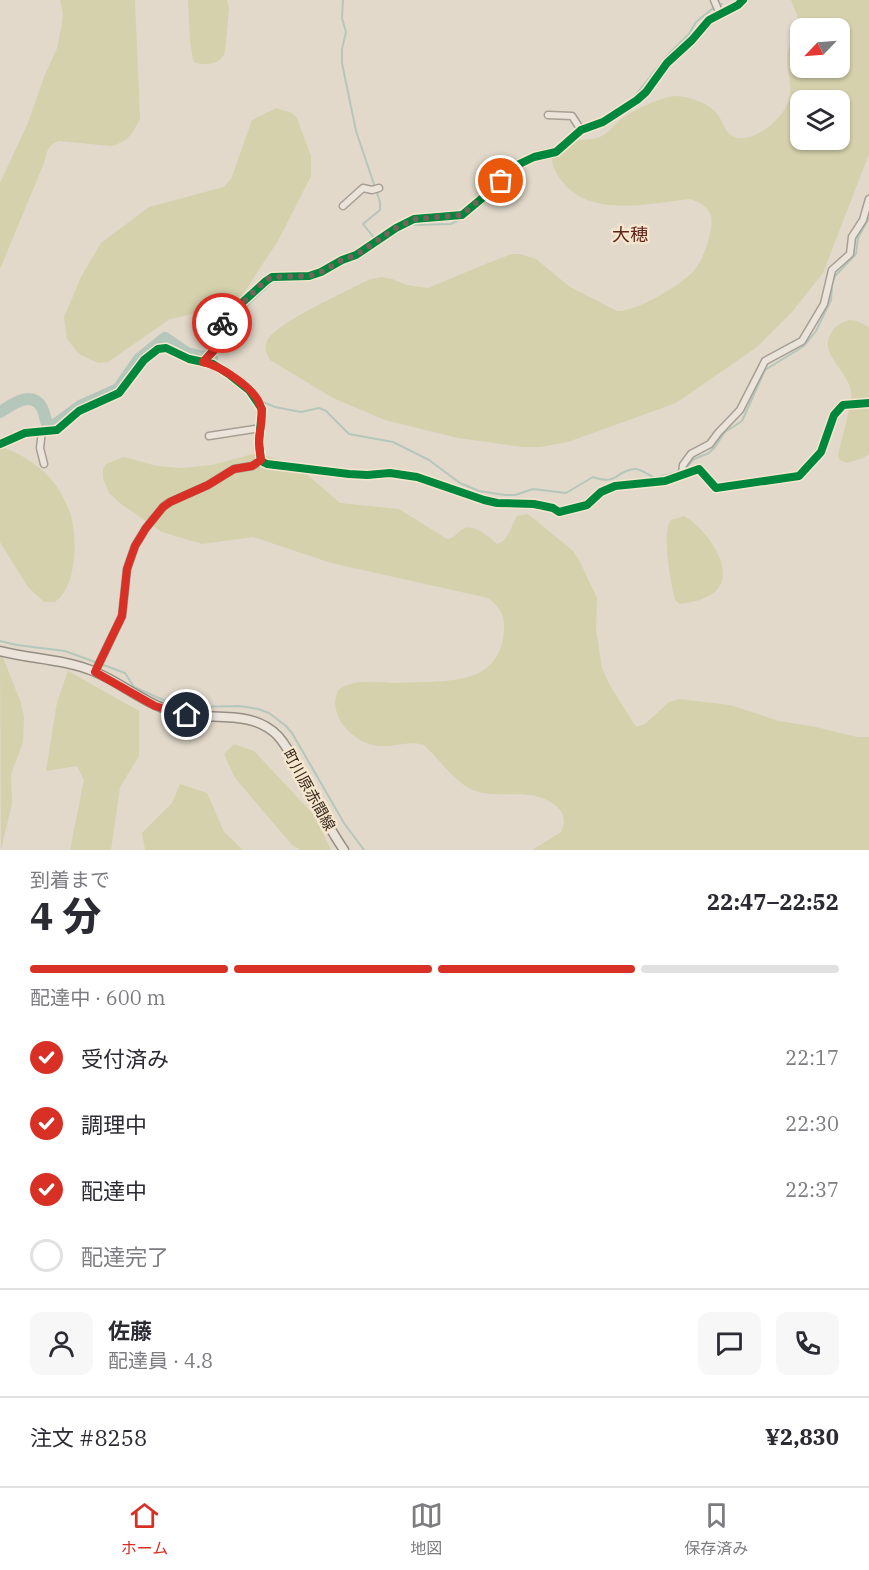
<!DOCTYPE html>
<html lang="ja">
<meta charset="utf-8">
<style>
body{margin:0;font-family:"IBM Plex Serif","Noto Sans JP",serif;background:#f7f7f7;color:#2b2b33;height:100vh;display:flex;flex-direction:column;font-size:22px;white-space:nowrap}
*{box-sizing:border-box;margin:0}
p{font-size:20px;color:#7c7c81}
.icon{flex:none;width:33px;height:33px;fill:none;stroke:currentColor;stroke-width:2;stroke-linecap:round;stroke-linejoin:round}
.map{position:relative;height:850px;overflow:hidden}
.sheet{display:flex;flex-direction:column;background:#fff;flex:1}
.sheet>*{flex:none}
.needle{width:39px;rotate:245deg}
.controls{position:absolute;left:790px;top:18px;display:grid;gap:12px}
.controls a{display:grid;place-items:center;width:60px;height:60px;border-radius:12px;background:#fff;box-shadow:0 2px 4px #0004;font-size:30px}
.pin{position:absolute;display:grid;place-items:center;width:51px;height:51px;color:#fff;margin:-26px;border:3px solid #fff;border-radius:50%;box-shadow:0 2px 6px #0007}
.courier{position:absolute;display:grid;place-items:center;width:60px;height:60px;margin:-30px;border:4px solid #d93025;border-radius:50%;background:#fff;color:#222;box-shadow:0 2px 8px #0007}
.overview em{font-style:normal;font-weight:800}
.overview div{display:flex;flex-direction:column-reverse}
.overview{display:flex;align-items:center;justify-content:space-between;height:102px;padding:0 30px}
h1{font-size:39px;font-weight:800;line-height:45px}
.bar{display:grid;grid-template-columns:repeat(4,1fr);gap:9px 6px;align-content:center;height:72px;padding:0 30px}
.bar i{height:8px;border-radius:4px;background:#e1e1e2}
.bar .current{background:#d93025}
.bar p{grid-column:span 4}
.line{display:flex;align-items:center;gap:15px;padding:0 30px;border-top:2px solid #e1e1e2}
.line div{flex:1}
.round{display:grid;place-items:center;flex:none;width:63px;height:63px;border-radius:12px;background:#f7f7f7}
ol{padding:0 30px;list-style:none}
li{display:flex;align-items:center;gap:18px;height:66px}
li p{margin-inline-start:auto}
li .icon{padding:6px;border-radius:50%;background:#d93025;color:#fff;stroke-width:4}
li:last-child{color:#7c7c81}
li i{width:33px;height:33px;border:3px solid #e1e1e2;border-radius:50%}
.dock{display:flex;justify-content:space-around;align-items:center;height:84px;border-top:2px solid #e1e1e2;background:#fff;font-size:16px;color:#7c7c81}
.dock a{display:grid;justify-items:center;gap:3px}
.dock .current{color:#d93025}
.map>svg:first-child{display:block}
</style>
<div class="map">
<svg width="869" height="850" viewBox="0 0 869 850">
<rect width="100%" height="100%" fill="#e2d9ca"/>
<g fill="#d4d1ac" fill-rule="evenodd">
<path d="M60 0H135L140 119C132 134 128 142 111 146L59 141C47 144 47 153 44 163L0 269V183L28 123 44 77 57 48 62 24 63 13Z"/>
<path d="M188 0H227L229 8 225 52C220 65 207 65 195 63L193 60 190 41Z"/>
<path d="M791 0H869V154L823 273 792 312 757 347 676 403 568 442 540 447H523L458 438 385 420 333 398 270 360C267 354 264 348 267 341 275 323 348 291 368 280L381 277 392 279 407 285 428 288 488 263 512 254H520L536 259 570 287 617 311C634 313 686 283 696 268 704 258 714 228 711 216 708 206 699 202 690 199 650 203 589 219 561 180 555 172 551 164 552 154 558 150 564 145 571 142 581 138 593 141 602 136 610 132 615 123 623 118 633 110 664 96 677 96 691 97 709 103 718 115 723 122 725 133 734 137 752 144 778 122 786 107 795 91 787 75 787 58 787 45 795 36 801 25ZM801 28H840V68H801ZM801 100H840V140H801Z"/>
<polygon points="276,108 292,113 297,118 311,156 311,176 279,239 244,293 229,306 170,319 108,362 98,363 79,354 67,339 64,317 81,277 101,243 149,207 224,187 231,179 252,120"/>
<path d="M850 320 857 321 869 327V454L863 458 847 463 840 460 838 455C841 440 853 402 851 391 848 370 818 354 831 333 835 326 842 322 850 320Z"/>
<path d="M0 447C21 452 48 471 59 490 64 498 70 511 72 520 77 544 76 587 55 602H44L28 587 0 542Z"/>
<path d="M259 454 284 461 302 470 340 503 399 509 447 539C455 538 456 533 463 529 474 523 490 538 497 544 509 541 511 525 517 516L528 514 572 550 579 560 597 598 596 629 602 668 609 684 636 727 645 724 669 702 679 699 730 705 779 721 816 727 857 737H869V850H532L561 832C565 824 565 817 560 810 535 782 494 804 467 787 450 776 438 758 424 745 410 740 395 747 381 746 362 746 339 728 336 709 334 702 336 696 338 690 354 679 373 682 391 683 402 683 413 682 423 682 457 681 496 680 503 638 506 619 503 609 488 598L331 563 253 537 202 544 162 532 121 504 109 493 103 478V469L106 464 124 457 157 466 181 468 212 465 249 455Z"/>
<path d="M684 516C703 526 734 565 719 587 711 599 692 602 680 604L676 601 674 597C671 579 661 534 671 520Z"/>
<polygon points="0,650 21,703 24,717 23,742 11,774 12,803 1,850"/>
<polygon points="68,671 139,711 139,756 120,787 111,850 70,850 84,780 77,766 46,771 57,702"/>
<polygon points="234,744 254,751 314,815 331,850 301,850 292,845 235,778 224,754"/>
<polygon points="180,784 207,793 224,832 243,850 145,850 142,833 172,803"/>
</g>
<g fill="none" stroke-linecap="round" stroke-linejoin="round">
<g stroke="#b5c7bb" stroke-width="2">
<polyline points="343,0 342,18 346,32 342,49 342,63 356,131 380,202 380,210 363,224 375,239"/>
<polyline points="615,111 634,97 666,57 689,34 696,22 712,9 722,4"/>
<polyline points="581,126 605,117"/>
<polyline points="480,204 492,194"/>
<path d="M464 217 451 224 411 225 379 243 359 258 341 265 312 280 272 282 228 324 219 351 212 359 250 385 263 402 275 407 301 412 319 408 326 411 349 434 393 442 429 460 460 483 479 491 505 495H515L533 489 566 493 593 477C618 486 615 471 634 469 641 468 649 476 656 478L680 471"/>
<polyline points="685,469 694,459 709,453 715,447 725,432 742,421 765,370 804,346 816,331 831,300 832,285 835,276 856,254 858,238 869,218"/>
<polyline points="0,641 17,645 65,651 125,673 134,687 170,703 191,707 240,706 258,709 269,713 286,726 292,733 344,823 364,850"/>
</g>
<path stroke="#b5c7bb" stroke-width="12" d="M0 412C12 405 32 389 42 408 46 415 44 421 49 426H53L80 406 118 389 139 359 165 338 187 353 212 359"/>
<defs>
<g id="minor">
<polyline points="714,0 720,14"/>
<polyline points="548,115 572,116 581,130"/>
<polyline points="343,206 363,188 372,190 379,188"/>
<polyline points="203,362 217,347 221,323 224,319 266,281 272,277 309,276 321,272 342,260 356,255 396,228 414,219 462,215 492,190 513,167 534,157 556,152 581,130 603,122 637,100 646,92 667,63 692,40 709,20 738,5 743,0"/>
<polyline points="42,431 40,448 44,464"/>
<polyline points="209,436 261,428"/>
<polyline points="0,444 25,433 57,430 79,411 119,393 144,360 158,349 166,348 189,359 213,364 230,375 249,390 262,409 259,442 261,461 267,464 349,474 367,475 390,473 417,477 484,500 497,503 534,504 553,508 559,512 587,505 601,492 615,486 665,481 699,469 716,488 799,476 821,452 834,415 843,405 869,403"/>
<polyline points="682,474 683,465 691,454 710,444 718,433 740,410 765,361 802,341 824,304 832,270 850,254 852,237 863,220 869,199"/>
<polyline points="95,672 122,616 127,569 135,546 146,528 163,507 170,502 208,485 234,469 252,466 261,461"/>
</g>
<path id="secondary" d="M0 651C31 659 63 659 93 671 127 685 149 709 188 715 219 719 254 711 278 736 288 747 295 762 301 775 315 801 328 827 344 850"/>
</defs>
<use href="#minor" stroke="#a79e94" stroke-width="9"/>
<use href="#secondary" stroke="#978e83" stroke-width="11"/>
<use href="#minor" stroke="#eae4db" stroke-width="6"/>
<use href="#secondary" stroke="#eae4db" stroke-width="8"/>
<defs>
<g id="cycleway">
<polyline points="203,362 217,347 221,323 224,319 266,281 272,277 309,276 321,272 342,260 356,255 396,228 414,219 462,215 492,190 513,167 534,157 556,152 581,130 603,122 637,100 646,92 667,63 692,40 709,20 738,5 743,0"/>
<polyline points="0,444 25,433 57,430 79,411 119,393 144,360 158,349 166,348 189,359 213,364 230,375 249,390 262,409 259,442 261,461 267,464 349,474 367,475 390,473 417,477 484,500 497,503 534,504 553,508 559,512 587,505 601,492 615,486 665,481 699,469 716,488 799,476 821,452 834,415 843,405 869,403"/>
</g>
</defs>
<use href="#cycleway" stroke="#f5e6ce" stroke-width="11"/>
<use href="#cycleway" stroke="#00873e" stroke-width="8"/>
</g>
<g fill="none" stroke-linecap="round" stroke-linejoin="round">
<polyline stroke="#726559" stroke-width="6" stroke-dasharray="0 10.8" points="222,323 266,280 272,277 309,276 321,272 342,260 356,255 396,228 414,219 462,215 501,181"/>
<path stroke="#d93025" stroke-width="8" d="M187 715 155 706 95 672 122 616 127 569 135 546 146 528 163 507 170 502 208 485 234 469 252 466 261 460C260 454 259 448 259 441 259 431 264 419 261 408 257 389 221 366 203 362L217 347 222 323"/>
</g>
<g text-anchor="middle" stroke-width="5" stroke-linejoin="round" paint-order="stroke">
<g font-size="15" fill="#35261c" stroke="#f5e6ce">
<text transform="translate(309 790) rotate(61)" y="5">町川原赤間線</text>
</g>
<g font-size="18" fill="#61241c" stroke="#f5e6ce">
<text x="630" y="241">大穂</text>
</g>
</g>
</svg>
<div class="controls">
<a><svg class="needle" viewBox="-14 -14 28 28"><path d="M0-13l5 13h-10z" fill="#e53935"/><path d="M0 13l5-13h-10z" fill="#7c7c81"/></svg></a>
<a><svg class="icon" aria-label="layers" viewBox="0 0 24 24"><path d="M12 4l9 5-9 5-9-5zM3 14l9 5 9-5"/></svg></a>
</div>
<div class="pin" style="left:501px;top:181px;background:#ea580c"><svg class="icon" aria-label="bag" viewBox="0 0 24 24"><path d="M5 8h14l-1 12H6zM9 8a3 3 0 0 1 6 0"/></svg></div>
<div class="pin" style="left:187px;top:715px;background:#1f2937"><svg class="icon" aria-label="home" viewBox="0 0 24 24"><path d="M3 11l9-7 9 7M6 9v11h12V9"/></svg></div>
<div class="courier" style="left:222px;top:323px"><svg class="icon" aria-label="bike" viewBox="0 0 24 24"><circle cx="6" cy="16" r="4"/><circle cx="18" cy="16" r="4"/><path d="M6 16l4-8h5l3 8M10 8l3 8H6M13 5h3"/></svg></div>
</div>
<section class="sheet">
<div class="overview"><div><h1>4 分</h1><p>到着まで</p></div><em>22:47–22:52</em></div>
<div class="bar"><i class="current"></i><i class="current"></i><i class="current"></i><i></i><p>配達中 · 600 m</p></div>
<ol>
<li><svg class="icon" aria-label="check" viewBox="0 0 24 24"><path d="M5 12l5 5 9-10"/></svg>受付済み<p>22:17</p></li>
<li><svg class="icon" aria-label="check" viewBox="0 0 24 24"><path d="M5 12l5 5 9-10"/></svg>調理中<p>22:30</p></li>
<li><svg class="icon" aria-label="check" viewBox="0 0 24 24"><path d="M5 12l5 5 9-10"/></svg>配達中<p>22:37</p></li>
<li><i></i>配達完了</li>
</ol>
<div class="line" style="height:108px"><a class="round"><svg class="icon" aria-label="person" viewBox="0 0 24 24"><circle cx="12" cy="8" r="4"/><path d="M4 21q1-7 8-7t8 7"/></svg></a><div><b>佐藤</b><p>配達員 · 4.8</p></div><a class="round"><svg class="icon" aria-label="chat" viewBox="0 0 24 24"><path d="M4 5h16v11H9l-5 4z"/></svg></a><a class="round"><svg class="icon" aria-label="phone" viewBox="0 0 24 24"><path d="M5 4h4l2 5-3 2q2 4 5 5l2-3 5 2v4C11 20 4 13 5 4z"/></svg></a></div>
<div class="line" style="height:78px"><div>注文 #8258</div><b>¥2,830</b></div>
</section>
<nav class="dock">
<a class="current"><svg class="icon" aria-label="home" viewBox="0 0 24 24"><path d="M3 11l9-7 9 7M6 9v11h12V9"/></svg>ホーム</a>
<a><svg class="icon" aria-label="map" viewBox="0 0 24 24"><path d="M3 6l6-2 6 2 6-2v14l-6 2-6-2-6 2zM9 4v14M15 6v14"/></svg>地図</a>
<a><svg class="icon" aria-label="saved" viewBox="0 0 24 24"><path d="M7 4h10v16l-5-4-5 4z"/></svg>保存済み</a>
</nav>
